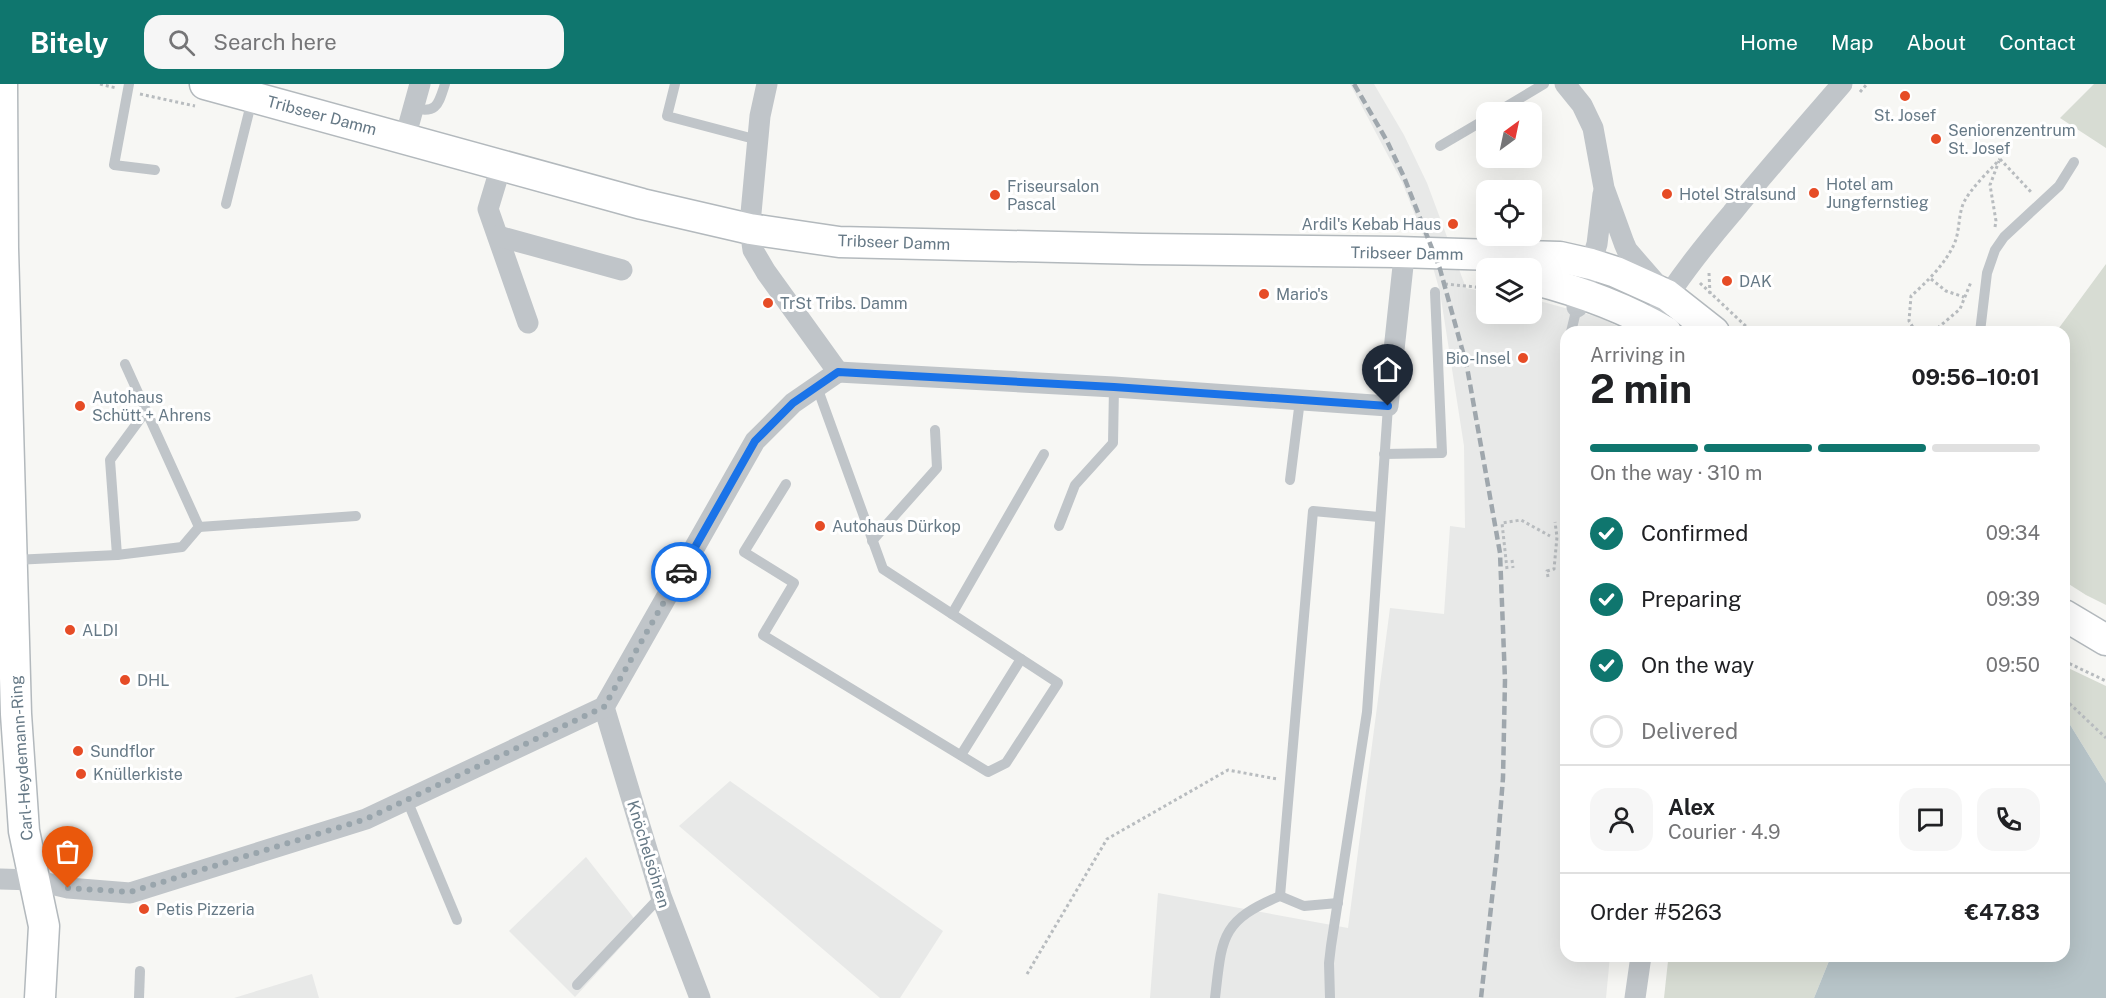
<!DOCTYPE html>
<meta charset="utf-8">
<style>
body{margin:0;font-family:"Public Sans",sans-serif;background:#f6f6f6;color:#202124;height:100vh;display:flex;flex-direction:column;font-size:22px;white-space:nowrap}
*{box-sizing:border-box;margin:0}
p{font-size:20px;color:#757577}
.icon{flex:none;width:33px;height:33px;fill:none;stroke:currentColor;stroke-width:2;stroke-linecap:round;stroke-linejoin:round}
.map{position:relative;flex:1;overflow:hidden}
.drawer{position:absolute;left:1560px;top:242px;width:510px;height:636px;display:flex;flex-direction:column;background:#fff;border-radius:18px;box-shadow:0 6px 24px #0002}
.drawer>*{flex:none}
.needle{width:39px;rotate:33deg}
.buttons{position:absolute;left:1476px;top:18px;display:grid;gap:12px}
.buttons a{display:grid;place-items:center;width:66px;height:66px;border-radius:12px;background:#fff;box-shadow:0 6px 24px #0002;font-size:30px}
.pin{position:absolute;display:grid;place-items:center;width:51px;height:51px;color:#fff;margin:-62px -26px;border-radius:50% 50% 50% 0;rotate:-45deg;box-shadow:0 0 6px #0007}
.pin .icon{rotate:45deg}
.courier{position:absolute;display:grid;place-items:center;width:60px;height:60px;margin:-30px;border:4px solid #1a73e8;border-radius:50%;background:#fff;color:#222;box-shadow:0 2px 8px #0007}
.summary em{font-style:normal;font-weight:700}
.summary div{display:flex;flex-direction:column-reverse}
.summary{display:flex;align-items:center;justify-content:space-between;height:102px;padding:0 30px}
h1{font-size:39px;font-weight:700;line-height:45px}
.bar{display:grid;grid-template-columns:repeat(4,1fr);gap:9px 6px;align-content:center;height:72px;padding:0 30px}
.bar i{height:8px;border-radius:4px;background:#e0e0e0}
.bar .selected{background:#0f766e}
.bar p{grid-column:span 4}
.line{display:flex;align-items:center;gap:15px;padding:0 30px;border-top:2px solid #e0e0e0}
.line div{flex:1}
.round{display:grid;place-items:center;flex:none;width:63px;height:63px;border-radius:18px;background:#f6f6f6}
ol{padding:0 30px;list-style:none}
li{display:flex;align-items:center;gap:18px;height:66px}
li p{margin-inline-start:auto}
li .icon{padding:6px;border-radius:50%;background:#0f766e;color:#fff;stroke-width:4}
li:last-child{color:#757577}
li i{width:33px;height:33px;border:3px solid #e0e0e0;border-radius:50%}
header{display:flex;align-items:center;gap:36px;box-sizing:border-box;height:84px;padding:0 30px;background:#0f766e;color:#fff}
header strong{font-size:28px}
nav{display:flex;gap:33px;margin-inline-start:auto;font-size:21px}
.search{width:420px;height:54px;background:#f6f6f6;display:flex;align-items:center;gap:15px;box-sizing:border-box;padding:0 21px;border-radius:18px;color:#757577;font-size:22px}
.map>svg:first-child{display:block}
</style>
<header>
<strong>Bitely</strong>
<div class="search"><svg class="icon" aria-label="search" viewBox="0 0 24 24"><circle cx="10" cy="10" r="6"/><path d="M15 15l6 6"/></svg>Search here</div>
<nav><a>Home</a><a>Map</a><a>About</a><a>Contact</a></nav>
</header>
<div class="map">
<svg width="2106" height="914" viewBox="0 0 2106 914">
<rect width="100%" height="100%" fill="#f7f7f4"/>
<g fill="#e8e9e8">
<polygon points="1350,0 1374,0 1404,51 1427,99 1466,204 1486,208 1486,230 1532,230 1532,215 1598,233 1628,247 1566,248 1566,872 1610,872 1606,914 1150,914 1158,809 1348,844 1390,524 1444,530 1450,442 1465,444 1464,362 1440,208 1426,159 1402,98"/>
<polygon points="730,697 943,847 900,914 880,914 679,742"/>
<polygon points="586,773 640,842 575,913 509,847"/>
<polygon points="312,890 319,914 234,914"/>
</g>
<g fill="#d7dcd3">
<polygon points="2094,0 2106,0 2106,64 2060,34"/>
<polygon points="2106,180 2106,521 2086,511 2064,497 2064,248 2056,248"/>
<polygon points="2064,582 2106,602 2106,699 2069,639 2064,636"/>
<polygon points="1671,872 1831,872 1814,914 1664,914 1668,877"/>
</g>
<polygon fill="#b7c4c8" points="2064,636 2069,639 2106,699 2106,914 1814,914 1831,872 2064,872"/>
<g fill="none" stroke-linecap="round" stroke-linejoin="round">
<defs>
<g id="secondary">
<polyline points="2,0 3,164 16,630 24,747 44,842 40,914"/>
<polyline points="205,0 642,120 750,145 839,158 1142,165 1398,168 1560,173 1591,180 1616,188 1667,211 1714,248"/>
<path d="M1532 195C1579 207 1624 223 1666 248"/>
<polyline points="2064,531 2106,556"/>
</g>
</defs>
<use href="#secondary" stroke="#b3b9bd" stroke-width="33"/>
<g stroke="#b8bcbf" stroke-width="3" stroke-dasharray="3 3" stroke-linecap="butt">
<polyline points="100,0 116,4"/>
<polyline points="1860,8 1867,0"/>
<polyline points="140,10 195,22"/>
<polyline points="2000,75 2031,108"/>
<polyline points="1995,143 1996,137 1990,101 1999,77"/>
<polyline points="1709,189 1710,210"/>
<polyline points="1931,195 1946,207 1964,213"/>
<polyline points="1700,199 1752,248"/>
<polyline points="1445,200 1486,204"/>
<path d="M1916 248 1909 237 1911 212C1927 198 1947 178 1955 158 1960 145 1958 131 1964 118 1972 103 1988 88 2000 75"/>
<polyline points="1933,248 1960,225 1971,198"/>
<polyline points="1512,476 1513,484"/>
<polyline points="1507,485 1502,439 1521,436 1550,452"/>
<polyline points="1548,493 1547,487 1554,485 1557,453 1555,438"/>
<polyline points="2064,577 2106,597"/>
<polyline points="2064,617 2070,620 2106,654"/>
<polyline points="1027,890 1107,755 1228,686 1277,695"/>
</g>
<g stroke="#c0c5c9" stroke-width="10">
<polyline points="129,0 114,81 155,86"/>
<polyline points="675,0 667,32 758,56"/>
<path d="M413 24C437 30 438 21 445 0"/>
<polyline points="1497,28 1544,0"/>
<polyline points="1440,62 1486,35"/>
<polyline points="226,120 252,16"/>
<polyline points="1571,248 1577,223"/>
<polyline points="1980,248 1987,189 1995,166 2004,153 2059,102 2074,78"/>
<polyline points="1384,370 1442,369 1435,208"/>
<polyline points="1290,396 1300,316"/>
<polyline points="786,400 744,468 794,499 763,551 988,688 1006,679 1058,599 883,485 817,303"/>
<polyline points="1059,442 1075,401 1113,359 1114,303"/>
<polyline points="199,443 356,432"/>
<polyline points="872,457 937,384 935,346"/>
<polyline points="117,471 110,376 146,327"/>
<polyline points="14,476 117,471 182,463 199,443 125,280"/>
<polyline points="952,530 1044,370"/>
<polyline points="961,671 1021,575"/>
<polyline points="407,716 457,836"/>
<polyline points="1280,812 1313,427 1379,433"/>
<polyline points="577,901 661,812"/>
<polyline points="139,914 140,887"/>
<path d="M1215 914C1222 854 1220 837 1280 812L1304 822 1338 819"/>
<polyline points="1330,914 1329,879 1331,862 1367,628 1388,322"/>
</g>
<g stroke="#c0c5c9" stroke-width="21">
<polyline points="1565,0 1582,21 1593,44 1604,104 1624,159 1627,166 1660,204"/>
<polyline points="405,54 420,0"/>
<polyline points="501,82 488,125 528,239"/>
<polyline points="751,129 760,32 767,0"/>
<polyline points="750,145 753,166 766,188 838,288"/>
<polyline points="498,152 622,186"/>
<polyline points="1577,223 1597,160 1603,110"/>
<path d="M1651 239C1674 199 1702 164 1732 129 1768 85 1805 43 1842 0"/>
<polyline points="838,288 1114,303 1388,322 1403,182"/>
<polyline points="604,623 661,812 700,914"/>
<polyline points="0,795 34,796 68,804 130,809 366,735 604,623 755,357 793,319 838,288"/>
<polyline points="1635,914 1641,872"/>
</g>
<use href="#secondary" stroke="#fff" stroke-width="30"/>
<polyline stroke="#9fa7ad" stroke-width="4.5" stroke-dasharray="9 4.5" stroke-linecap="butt" points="1354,0 1387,57 1404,93 1440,185 1467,283 1500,469 1505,596 1503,694 1497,769 1481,914"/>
</g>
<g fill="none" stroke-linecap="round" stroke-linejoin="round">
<polyline stroke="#99a5ac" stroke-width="6" stroke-dasharray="0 10.8" points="68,804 130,808 366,735 604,623 681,488"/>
<polyline stroke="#1a73e8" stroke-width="8" points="681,488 755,357 793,319 838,288 1114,303 1388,322"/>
</g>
<g fill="#e64c26" stroke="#fff" stroke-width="2">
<circle cx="1905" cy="12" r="6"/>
<circle cx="1936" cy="55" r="6"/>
<circle cx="1814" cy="109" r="6"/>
<circle cx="1667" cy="110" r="6"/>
<circle cx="995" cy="111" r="6"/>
<circle cx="1453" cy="140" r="6"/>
<circle cx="1727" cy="197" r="6"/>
<circle cx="1264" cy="210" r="6"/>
<circle cx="768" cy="219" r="6"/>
<circle cx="1523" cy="274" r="6"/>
<circle cx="80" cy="322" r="6"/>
<circle cx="820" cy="442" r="6"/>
<circle cx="70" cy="546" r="6"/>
<circle cx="125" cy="596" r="6"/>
<circle cx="78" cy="667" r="6"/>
<circle cx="81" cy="690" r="6"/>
<circle cx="144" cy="825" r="6"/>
</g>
<g text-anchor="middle" stroke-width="6" stroke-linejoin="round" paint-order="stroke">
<g font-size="16" fill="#667986" stroke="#fff">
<text transform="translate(322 31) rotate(15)" y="6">Tribseer Damm</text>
<text transform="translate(894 158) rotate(2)" y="6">Tribseer Damm</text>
<text transform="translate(1407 169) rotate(1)" y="6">Tribseer Damm</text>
<text transform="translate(21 674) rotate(-94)" y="6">Carl-Heydemann-Ring</text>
<text transform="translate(649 770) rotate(73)" y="6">Knöchelsöhren</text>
</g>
<g font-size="16" fill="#667986" stroke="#fff" text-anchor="start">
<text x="1905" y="37" text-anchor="middle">St. Josef</text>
<text x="1948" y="52">Seniorenzentrum<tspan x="1948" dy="18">St. Josef</tspan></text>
<text x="1826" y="106">Hotel am<tspan x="1826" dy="18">Jungfernstieg</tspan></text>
<text x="1007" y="108">Friseursalon<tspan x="1007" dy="18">Pascal</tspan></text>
<text x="1679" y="116">Hotel Stralsund</text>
<text x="1441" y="146" text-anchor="end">Ardil's Kebab Haus</text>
<text x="1739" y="203">DAK</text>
<text x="1276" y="216">Mario's</text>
<text x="780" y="225">TrSt Tribs. Damm</text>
<text x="1511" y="280" text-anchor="end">Bio-Insel</text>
<text x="92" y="319">Autohaus<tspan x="92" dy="18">Schütt + Ahrens</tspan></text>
<text x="832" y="448">Autohaus Dürkop</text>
<text x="82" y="552">ALDI</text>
<text x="137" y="602">DHL</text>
<text x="90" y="673">Sundflor</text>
<text x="93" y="696">Knüllerkiste</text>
<text x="156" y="831">Petis Pizzeria</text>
</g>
</g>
</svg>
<div class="buttons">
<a><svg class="needle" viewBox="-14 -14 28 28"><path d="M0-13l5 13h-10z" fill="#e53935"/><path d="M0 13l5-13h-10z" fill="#757577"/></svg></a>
<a><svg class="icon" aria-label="locate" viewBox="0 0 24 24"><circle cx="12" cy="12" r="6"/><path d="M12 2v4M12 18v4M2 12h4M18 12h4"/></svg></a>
<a><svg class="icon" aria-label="layers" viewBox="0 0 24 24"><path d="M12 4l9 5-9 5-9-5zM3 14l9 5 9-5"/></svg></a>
</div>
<div class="pin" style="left:68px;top:804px;background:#ea580c"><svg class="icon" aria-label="bag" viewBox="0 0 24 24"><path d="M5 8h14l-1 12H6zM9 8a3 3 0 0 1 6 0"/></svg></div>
<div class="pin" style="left:1388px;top:322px;background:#1f2937"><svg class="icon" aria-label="home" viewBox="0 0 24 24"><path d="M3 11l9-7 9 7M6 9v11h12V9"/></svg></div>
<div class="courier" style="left:681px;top:488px"><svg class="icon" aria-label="car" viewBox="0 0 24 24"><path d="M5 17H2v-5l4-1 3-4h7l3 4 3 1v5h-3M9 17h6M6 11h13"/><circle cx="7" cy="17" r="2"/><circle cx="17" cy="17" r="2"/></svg></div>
<section class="drawer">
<div class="summary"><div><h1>2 min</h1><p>Arriving in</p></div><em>09:56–10:01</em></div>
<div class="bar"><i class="selected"></i><i class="selected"></i><i class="selected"></i><i></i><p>On the way · 310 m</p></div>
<ol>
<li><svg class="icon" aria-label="check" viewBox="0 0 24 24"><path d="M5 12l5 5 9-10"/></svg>Confirmed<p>09:34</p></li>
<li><svg class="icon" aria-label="check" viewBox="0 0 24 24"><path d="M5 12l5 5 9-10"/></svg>Preparing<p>09:39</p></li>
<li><svg class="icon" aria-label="check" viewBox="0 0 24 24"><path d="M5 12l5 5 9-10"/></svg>On the way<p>09:50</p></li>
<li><i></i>Delivered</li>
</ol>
<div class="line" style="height:108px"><a class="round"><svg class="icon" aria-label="person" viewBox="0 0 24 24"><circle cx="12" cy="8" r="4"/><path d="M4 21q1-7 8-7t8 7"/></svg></a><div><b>Alex</b><p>Courier · 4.9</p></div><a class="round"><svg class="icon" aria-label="chat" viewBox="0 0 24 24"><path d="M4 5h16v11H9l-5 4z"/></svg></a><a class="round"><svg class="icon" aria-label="phone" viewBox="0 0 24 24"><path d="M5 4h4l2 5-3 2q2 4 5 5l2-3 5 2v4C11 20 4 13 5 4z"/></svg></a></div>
<div class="line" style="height:78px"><div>Order #5263</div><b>€47.83</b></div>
</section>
</div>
